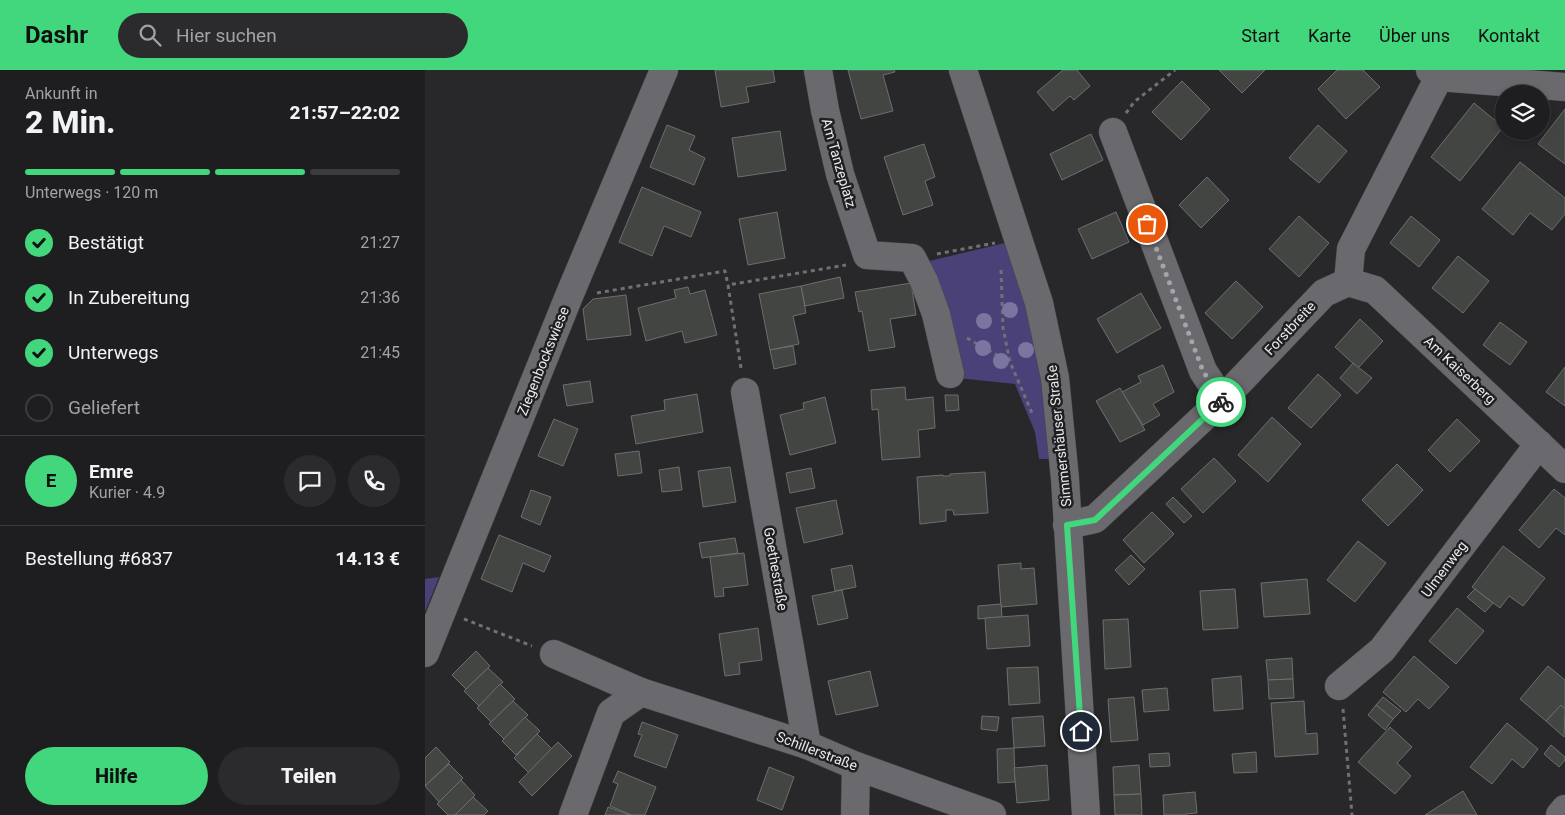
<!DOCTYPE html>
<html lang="de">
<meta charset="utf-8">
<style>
body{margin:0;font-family:Roboto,sans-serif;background:#2b2b2d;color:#f1f3f6;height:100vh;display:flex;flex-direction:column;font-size:19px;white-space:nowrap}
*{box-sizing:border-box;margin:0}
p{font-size:16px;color:#a1a2a5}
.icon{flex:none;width:28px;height:28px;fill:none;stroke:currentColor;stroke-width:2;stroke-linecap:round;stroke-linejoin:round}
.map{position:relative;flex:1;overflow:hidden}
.side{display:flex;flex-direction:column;background:#1e1e20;width:425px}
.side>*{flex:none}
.controls{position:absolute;left:1070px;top:15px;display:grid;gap:10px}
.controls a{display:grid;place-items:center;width:55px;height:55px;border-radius:50%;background:#1e1e20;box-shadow:0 2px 8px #0003,0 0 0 1px #3c3c3e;font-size:25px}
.pin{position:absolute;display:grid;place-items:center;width:42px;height:42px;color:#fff;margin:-21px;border:2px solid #fff;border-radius:50%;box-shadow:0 1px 5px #0007}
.courier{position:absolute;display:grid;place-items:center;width:50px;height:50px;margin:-25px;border:4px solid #42d77c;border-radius:50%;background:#fff;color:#222;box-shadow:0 1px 6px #0007}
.head em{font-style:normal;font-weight:800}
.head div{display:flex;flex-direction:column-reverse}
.head{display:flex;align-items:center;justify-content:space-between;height:85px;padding:0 25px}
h1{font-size:32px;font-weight:800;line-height:38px}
.bar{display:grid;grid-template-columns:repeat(4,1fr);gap:8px 5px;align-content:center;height:60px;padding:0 25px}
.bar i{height:6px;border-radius:4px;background:#3c3c3e}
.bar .current{background:#42d77c}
.bar p{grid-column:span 4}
.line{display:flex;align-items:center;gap:12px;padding:0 25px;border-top:1px solid #3c3c3e}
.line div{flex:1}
.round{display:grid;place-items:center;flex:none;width:52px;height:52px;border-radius:26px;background:#2b2b2d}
ol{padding:0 25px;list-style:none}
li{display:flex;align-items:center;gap:15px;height:55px}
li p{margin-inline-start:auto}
li .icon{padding:5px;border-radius:50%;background:#42d77c;color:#111;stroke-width:4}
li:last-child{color:#a1a2a5}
li i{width:28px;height:28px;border:2px solid #3c3c3e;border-radius:50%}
.action{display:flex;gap:10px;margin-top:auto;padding:10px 25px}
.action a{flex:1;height:58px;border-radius:30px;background:#42d77c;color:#111;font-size:20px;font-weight:800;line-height:58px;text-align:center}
.action a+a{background:#2b2b2d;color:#f1f3f6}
header{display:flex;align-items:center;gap:30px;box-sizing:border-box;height:70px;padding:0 25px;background:#42d77c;color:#111}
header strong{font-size:24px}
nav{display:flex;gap:28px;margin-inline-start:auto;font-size:18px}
.search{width:350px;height:45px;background:#2b2b2d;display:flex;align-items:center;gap:12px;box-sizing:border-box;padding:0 18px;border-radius:28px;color:#a1a2a5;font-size:19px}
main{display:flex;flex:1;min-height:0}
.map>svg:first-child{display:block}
</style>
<header>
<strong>Dashr</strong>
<div class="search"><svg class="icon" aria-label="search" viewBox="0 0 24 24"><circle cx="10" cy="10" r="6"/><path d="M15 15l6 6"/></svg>Hier suchen</div>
<nav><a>Start</a><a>Karte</a><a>Über uns</a><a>Kontakt</a></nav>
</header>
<main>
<section class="side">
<div class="head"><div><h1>2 Min.</h1><p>Ankunft in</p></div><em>21:57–22:02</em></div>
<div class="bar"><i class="current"></i><i class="current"></i><i class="current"></i><i></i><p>Unterwegs · 120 m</p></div>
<ol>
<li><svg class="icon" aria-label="check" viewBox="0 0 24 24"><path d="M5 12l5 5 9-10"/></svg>Bestätigt<p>21:27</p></li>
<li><svg class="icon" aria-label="check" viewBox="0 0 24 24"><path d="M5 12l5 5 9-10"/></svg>In Zubereitung<p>21:36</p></li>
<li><svg class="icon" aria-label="check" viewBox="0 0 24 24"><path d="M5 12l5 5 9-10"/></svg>Unterwegs<p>21:45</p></li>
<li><i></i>Geliefert</li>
</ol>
<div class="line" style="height:90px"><b class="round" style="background:#42d77c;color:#111">E</b><div><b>Emre</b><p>Kurier · 4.9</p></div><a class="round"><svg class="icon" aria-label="chat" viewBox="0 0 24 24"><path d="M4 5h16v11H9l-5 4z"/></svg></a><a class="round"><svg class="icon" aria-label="phone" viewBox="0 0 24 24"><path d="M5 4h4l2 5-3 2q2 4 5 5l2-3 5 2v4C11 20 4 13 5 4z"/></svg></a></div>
<div class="line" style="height:65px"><div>Bestellung #6837</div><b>14.13 €</b></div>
<div class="action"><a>Hilfe</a><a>Teilen</a></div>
</section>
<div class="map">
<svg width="1140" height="745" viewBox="0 0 1140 745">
<rect width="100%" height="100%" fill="#28282b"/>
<g fill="#4a4178">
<polygon points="584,172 618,302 627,389 614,389 610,362 590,314 533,308 496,193"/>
<polygon points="14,507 0,542 0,509"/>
</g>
<g fill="#424542" stroke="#6c6f6d">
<polygon points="290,0 348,0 350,12 321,17 324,32 296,37"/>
<polygon points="423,0 469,0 470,2 458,5 468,41 436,49"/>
<polygon points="638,0 652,0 665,16 649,30 645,26 628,41 612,22"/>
<polygon points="794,0 840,0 817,23"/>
<polygon points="912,0 938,0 955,17 921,49 893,19"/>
<polygon points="757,11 785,39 756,70 727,42"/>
<polygon points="1049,33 1078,57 1035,111 1006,87"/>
<polygon points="1140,39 1140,94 1113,74"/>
<polygon points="242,55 270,66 264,80 280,88 269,115 225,97"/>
<polygon points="893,55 922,81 894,113 864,88"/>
<polygon points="355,61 361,100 313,107 307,68"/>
<polygon points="666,64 678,90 637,110 625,84"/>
<polygon points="499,74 510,107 500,111 508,135 478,145 459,87"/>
<polygon points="1095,92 1140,128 1140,144 1127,160 1105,143 1088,165 1057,139"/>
<polygon points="782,107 804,130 776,158 754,135"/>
<polygon points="217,117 276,142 266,167 239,156 227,186 194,172"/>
<polygon points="352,142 360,188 323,195 314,149"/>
<polygon points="691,142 704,172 667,189 653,159"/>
<polygon points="874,146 904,173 874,207 844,179"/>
<polygon points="986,146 1015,170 994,197 965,173"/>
<polygon points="1033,186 1064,211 1038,243 1007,218"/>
<polygon points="415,207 419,228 380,236 376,216"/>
<polygon points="811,211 838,237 807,269 780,243"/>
<polygon points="486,213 491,245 465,249 470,277 444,281 437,241 434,242 430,222"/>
<polygon points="376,216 381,243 368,246 374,274 345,280 334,224"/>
<polygon points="263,217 265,224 280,220 292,265 260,273 257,261 221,271 213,238 251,228 249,220"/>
<polygon points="716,223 736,258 692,283 672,249"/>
<polygon points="201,225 206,265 162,270 158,239 168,229"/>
<polygon points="935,249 958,271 933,298 910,277"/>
<polygon points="1075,252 1102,272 1085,295 1058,275"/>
<polygon points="368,276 371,294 349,299 345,280"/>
<polygon points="928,293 947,308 932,324 915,308"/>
<polygon points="738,295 749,322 728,334 735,345 718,355 697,322 716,312 713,306"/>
<polygon points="1140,297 1140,336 1121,322"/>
<polygon points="893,304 916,325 886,358 863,338"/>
<polygon points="165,311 168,332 142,336 138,315"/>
<polygon points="480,317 481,330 508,327 510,358 493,360 495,387 457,390 453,339 447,340 446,320"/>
<polygon points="695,318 720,360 695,372 671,331"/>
<polygon points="272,324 278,362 211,374 206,346 240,340 239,330"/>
<polygon points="520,325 533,325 534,340 521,341"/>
<polygon points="400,327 411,373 365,385 355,345 379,339 378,333"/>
<polygon points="847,347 876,374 843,412 813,385"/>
<polygon points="129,349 153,359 138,396 113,386"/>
<polygon points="1032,349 1055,371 1025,402 1003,380"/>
<polygon points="214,381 217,403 193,406 190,384"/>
<polygon points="789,388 811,411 778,443 756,419"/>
<polygon points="972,394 998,420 963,456 937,430"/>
<polygon points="254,397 257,420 237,422 234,400"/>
<polygon points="305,397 311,432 278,437 273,401"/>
<polygon points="386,398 390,418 365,423 361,403"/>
<polygon points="560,402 563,443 529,445 528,440 521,440 521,451 495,454 492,407 518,405 518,406 525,406 525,404"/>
<polygon points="1129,419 1140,428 1140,465 1131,458 1114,478 1094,460"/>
<polygon points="106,420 126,427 115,455 96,447"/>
<polygon points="748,427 767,446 759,453 741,434"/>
<polygon points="411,430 418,464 379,473 371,438"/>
<polygon points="727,442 749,464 719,493 698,470"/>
<polygon points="74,465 126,486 119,502 98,493 87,522 56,509"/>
<polygon points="310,468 313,483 277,488 274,473"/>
<polygon points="933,471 961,493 930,532 902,510"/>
<polygon points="1078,476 1120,508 1098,536 1084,526 1075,538 1047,517"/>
<polygon points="319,483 323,515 298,518 299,526 290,527 285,487"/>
<polygon points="706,485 720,499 704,515 690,500"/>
<polygon points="596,493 596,499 609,498 612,534 576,537 573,495"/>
<polygon points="427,495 431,517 410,521 406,499"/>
<polygon points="882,509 885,544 839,547 836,513"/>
<polygon points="810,519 813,558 778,560 775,521"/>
<polygon points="1050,519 1068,533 1060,542 1042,527"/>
<polygon points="417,520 423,548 393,555 387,526"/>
<polygon points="576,534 577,547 553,549 553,536"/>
<polygon points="1032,538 1059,561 1031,594 1004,571"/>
<polygon points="603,545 605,576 562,579 560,548"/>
<polygon points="703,549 706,597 680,599 678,550"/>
<polygon points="333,558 337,590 314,593 315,604 300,606 294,564"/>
<polygon points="51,581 65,596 41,619 27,605"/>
<polygon points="989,586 1024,617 1004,639 993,629 981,642 958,622"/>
<polygon points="867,588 868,609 843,610 841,590"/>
<polygon points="1123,596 1140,610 1140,639 1136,635 1121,651 1095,629"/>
<polygon points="613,597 615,633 584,635 582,598"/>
<polygon points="63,598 78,612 54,636 39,621"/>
<polygon points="445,601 453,636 411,645 403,611"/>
<polygon points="816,606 818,639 789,641 787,609"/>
<polygon points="868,609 869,628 844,629 843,610"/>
<polygon points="75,614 90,629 66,652 52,638"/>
<polygon points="742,618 744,640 719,642 717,620"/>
<polygon points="709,627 713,670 686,672 683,629"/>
<polygon points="958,627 976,641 968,649 951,635"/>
<polygon points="88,631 103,645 79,669 64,654"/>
<polygon points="879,631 881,664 892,663 893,684 850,687 846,633"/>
<polygon points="951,635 968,649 960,660 943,645"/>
<polygon points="1136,635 1140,639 1139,667 1121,651"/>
<polygon points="557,646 574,647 572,661 556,659"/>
<polygon points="618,646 620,676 589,678 587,648"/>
<polygon points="100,647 115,661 91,685 77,671"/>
<polygon points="217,652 253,665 241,698 209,686 217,665 213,664"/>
<polygon points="1082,653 1113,679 1098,698 1087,689 1067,714 1045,697"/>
<polygon points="965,657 987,677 972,693 986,706 970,724 933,692"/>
<polygon points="112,664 127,679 104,703 89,688"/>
<polygon points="133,672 147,686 107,726 94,712"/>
<polygon points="1126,675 1140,687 1140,690 1134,697 1119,684"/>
<polygon points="11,677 25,692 1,715 0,714 0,688"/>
<polygon points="589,678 590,712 573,713 572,679"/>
<polygon points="831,682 832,702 809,703 807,684"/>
<polygon points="744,683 745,696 725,697 724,684"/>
<polygon points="24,694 38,708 14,732 0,716"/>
<polygon points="622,695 624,730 592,733 589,698"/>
<polygon points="714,695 716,724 689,725 688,697"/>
<polygon points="344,697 369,707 357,740 332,730"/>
<polygon points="193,701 231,717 220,745 207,745 185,736 193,714 188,712"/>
<polygon points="36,710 50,725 30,745 23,745 12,734"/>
<polygon points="1038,721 1052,745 1000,745"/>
<polygon points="770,722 772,743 761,744 761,745 739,745 738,725"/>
<polygon points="716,724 717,745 690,745 689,725"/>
<polygon points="48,727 63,741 59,745 30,745"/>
<polygon points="183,737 205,745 180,745"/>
</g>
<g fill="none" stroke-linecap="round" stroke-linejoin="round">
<defs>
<g id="minor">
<polyline points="393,0 400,40 415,104 442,185 487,188 499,211 511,244 525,304"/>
<polyline points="538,0 614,233 630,308 640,409 661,745"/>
<polyline points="1005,0 1014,7 1140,17"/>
<polyline points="688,62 778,301 797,330"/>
<polyline points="923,212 950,220 1140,399"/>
<polyline points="923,212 926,179 1014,7"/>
<polyline points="320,322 382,675"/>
<polyline points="642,455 670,449 797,330 899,223 923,212"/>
<polyline points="0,583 144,226 239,0"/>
<polyline points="129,584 216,622 382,675 431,696 567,745"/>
<polyline points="914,616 957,580 1114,374"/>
<polyline points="148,745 186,643 216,622"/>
<polyline points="430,745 431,696"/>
<polyline points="1135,745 1140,739"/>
</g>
</defs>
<use href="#minor" stroke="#454548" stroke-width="29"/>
<g stroke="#717174" stroke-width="3" stroke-dasharray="4 4" stroke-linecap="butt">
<polyline points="701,43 709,32 750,0"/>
<polyline points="512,184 570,173"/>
<polyline points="576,200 578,258 585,292 607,343"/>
<polyline points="172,223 300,201 303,215"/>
<polyline points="542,268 584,292"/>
<polyline points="316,298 303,215 421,195"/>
<polyline points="39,549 107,576"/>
<polyline points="918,639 927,745"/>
</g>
<use href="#minor" stroke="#6a6a6e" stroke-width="28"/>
</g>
<g fill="#7a76a0">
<circle cx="585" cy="240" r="8"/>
<circle cx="559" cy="251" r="8"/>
<circle cx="558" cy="278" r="8"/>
<circle cx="601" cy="280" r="8"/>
<circle cx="576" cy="291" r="8"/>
</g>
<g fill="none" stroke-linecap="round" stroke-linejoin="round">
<polyline stroke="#a5a5a8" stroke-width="5" stroke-dasharray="0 9" points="722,154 778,301 797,330 796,332"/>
<polyline stroke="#42d77c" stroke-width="6" points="656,661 642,455 670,450 796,332"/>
</g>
<g text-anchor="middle" stroke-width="5" stroke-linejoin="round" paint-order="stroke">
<g font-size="14" fill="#e9e9eb" stroke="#1f1f22">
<text transform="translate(414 93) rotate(74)" y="5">Am Tanzeplatz</text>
<text transform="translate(865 258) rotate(-47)" y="5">Forstbreite</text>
<text transform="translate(118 291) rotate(-68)" y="5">Ziegenbockswiese</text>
<text transform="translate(1035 300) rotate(43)" y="5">Am Kaiserberg</text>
<text transform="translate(634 366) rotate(-96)" y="5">Simmershäuser Straße</text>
<text transform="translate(351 499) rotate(80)" y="5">Goethestraße</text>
<text transform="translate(1019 499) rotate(-53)" y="5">Ulmenweg</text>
<text transform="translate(392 681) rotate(21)" y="5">Schillerstraße</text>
</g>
</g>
</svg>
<div class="controls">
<a><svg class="icon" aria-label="layers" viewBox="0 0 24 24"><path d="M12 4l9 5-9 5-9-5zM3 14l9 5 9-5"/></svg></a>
</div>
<div class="pin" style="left:722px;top:154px;background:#ea580c"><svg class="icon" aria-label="bag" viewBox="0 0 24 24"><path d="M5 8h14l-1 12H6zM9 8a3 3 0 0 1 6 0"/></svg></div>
<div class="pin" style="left:656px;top:661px;background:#1f2937"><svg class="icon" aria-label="home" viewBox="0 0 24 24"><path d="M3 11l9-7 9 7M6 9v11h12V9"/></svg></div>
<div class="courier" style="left:796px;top:332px"><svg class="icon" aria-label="bike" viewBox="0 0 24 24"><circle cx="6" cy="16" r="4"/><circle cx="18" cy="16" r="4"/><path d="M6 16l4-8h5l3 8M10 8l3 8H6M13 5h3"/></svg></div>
</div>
</main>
